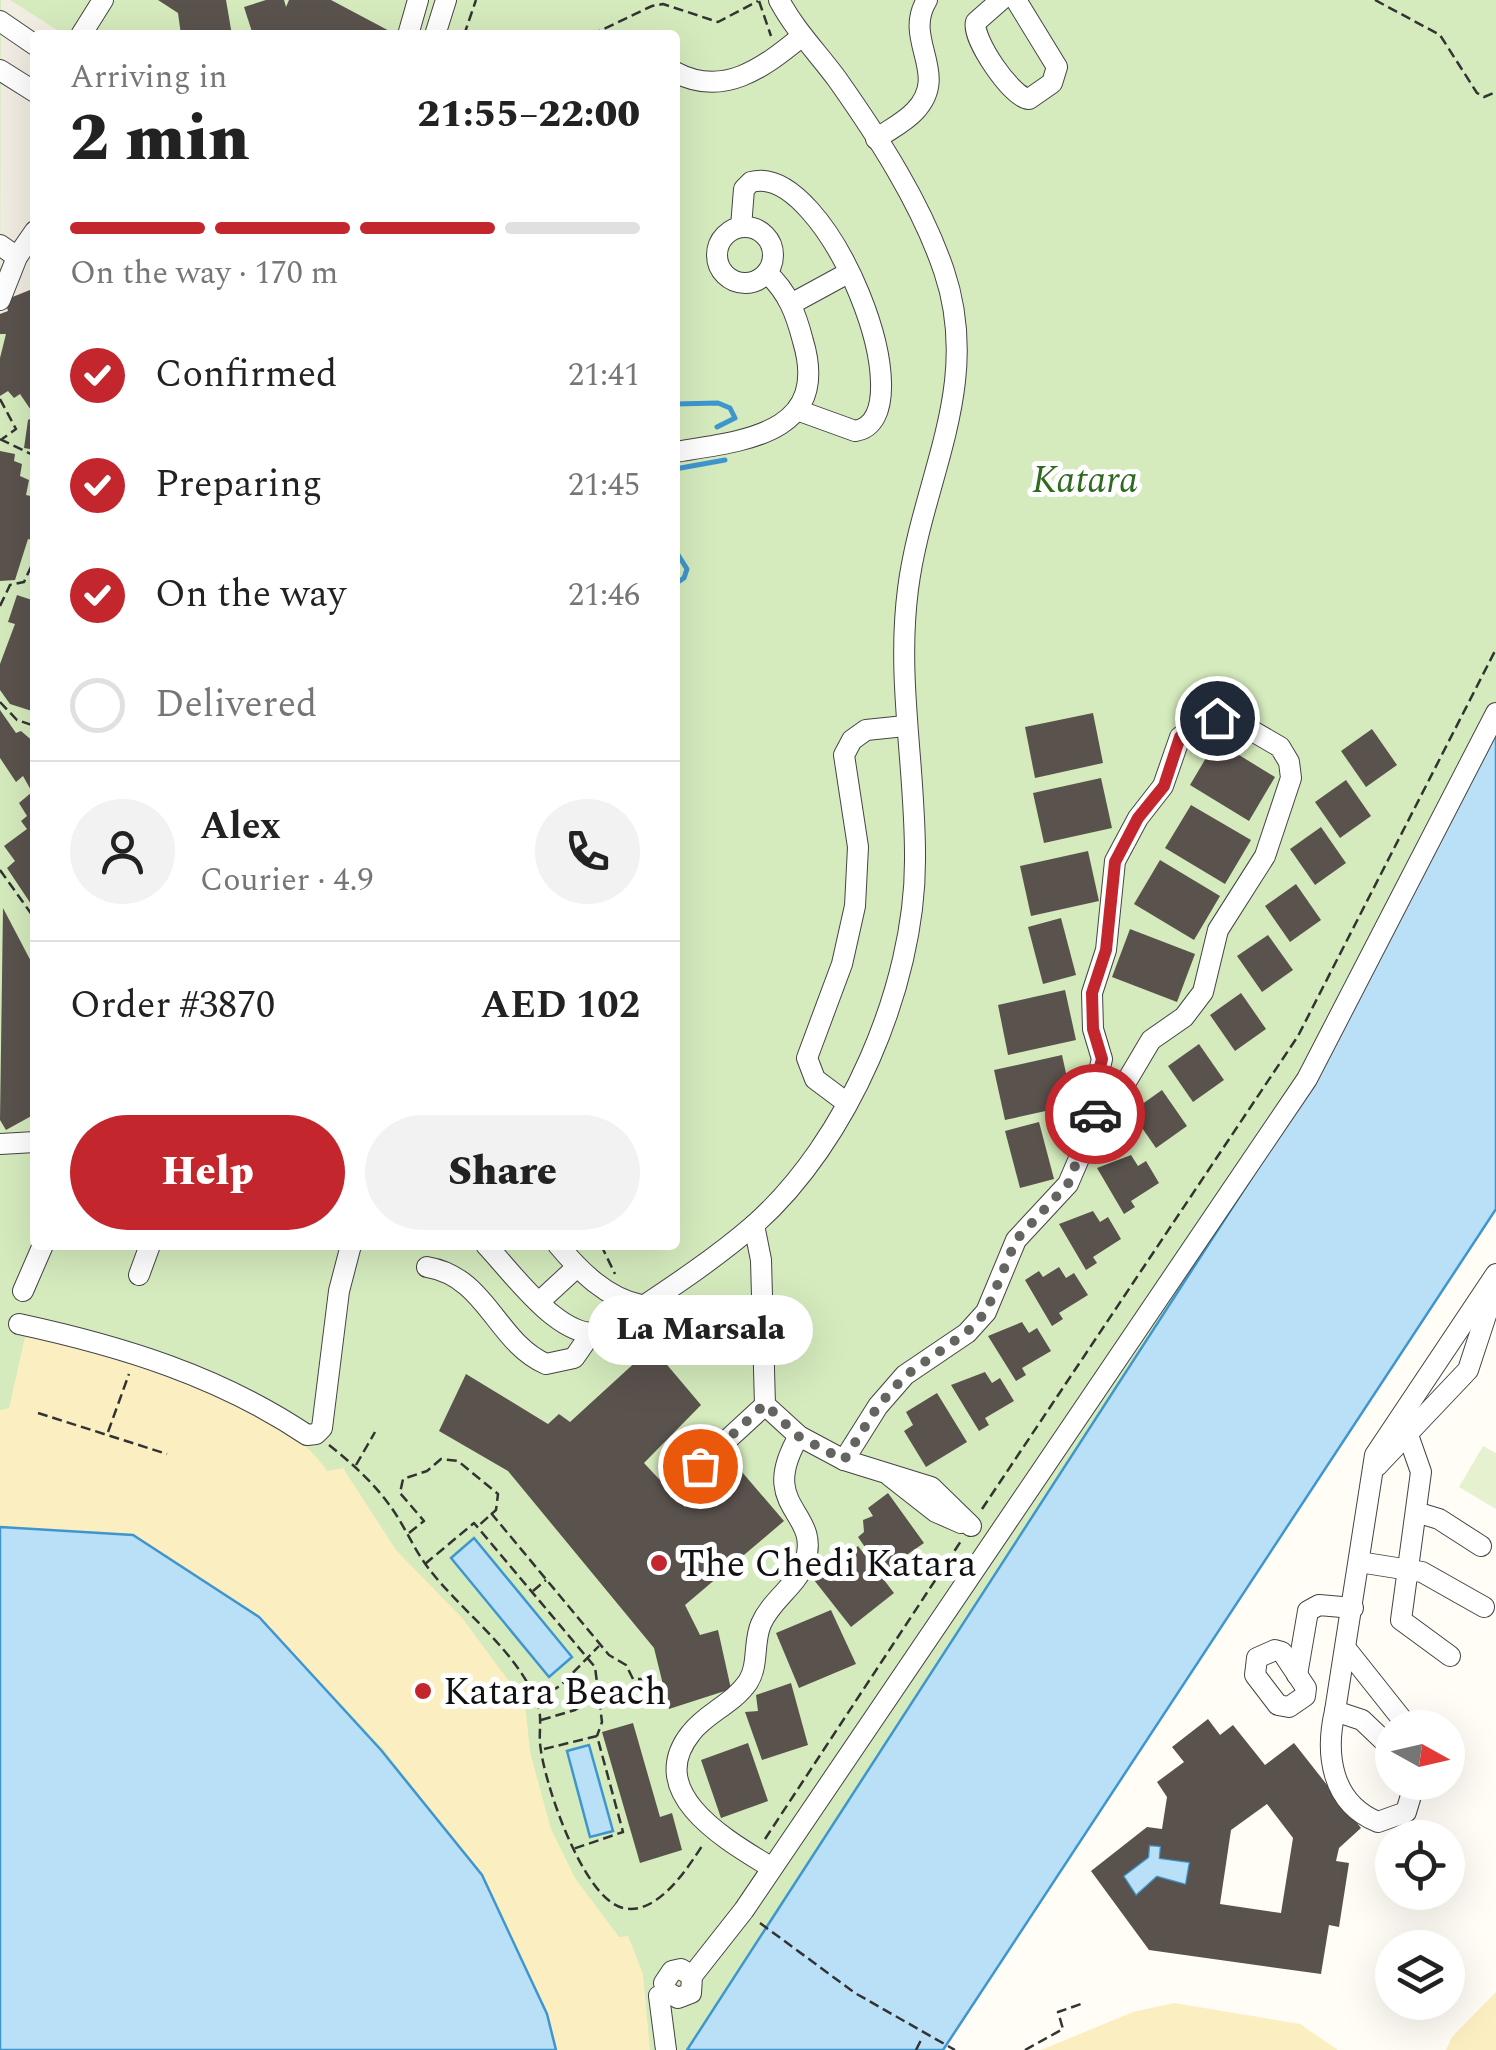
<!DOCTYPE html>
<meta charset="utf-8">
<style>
body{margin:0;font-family:Spectral,serif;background:#f2f2f2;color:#222;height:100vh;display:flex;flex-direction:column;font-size:38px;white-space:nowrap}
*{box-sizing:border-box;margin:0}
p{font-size:32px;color:#767676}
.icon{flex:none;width:55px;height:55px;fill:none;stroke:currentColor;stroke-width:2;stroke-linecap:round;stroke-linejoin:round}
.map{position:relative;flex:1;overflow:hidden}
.details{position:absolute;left:30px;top:30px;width:650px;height:1220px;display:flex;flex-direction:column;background:#fff;border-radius:10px;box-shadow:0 10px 40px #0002}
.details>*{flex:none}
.needle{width:65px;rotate:98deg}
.buttons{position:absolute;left:1375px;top:1710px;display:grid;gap:20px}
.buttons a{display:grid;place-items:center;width:90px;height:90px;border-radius:50%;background:#fff;box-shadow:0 10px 40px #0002;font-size:50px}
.pin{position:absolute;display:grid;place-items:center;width:85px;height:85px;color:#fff;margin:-42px;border:5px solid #fff;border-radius:50%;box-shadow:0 2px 10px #0007}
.courier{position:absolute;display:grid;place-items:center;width:100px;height:100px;margin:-50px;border:8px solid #c4262e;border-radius:50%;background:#fff;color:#222;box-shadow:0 2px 12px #0007}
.bubble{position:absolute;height:70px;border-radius:35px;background:#fff;box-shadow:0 10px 40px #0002;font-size:32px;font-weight:800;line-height:70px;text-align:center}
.overview em{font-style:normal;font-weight:800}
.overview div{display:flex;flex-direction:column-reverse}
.overview{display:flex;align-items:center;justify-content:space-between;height:170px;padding:0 40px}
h1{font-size:65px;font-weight:800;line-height:75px}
.bar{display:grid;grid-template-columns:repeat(4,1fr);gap:15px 10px;align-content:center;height:120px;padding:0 40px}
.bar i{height:12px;border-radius:8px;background:#e0e0e0}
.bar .selected{background:#c4262e}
.bar p{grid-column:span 4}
.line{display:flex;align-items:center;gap:25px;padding:0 40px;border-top:2px solid #e0e0e0}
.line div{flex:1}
.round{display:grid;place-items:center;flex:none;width:105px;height:105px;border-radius:52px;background:#f2f2f2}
ol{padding:0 40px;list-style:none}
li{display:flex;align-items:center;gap:30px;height:110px}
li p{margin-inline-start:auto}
li .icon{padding:10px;border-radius:50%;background:#c4262e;color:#fff;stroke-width:4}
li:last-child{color:#767676}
li i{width:55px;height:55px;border:5px solid #e0e0e0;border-radius:50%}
.action{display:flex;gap:20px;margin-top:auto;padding:20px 40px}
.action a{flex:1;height:115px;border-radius:60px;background:#c4262e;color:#fff;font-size:40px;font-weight:800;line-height:115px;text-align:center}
.action a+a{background:#f2f2f2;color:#222}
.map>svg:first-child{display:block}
</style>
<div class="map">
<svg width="1496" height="2050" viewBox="0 0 1496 2050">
<rect width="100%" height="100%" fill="#fffdf5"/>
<path fill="#d5ebbd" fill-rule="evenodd" d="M0 0H1496V729L1291 1117 687 2050H556L547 2014 482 1875 133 1535 0 1527ZM35 35H675V1245H35Z"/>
<g fill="#fbeec1">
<path d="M25 1337C105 1347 282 1400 327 1471L343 1468 396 1550 463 1619 525 1703 530 1752 551 1829 575 1878 619 1937 628 1936 643 1974 650 2050H556L547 2014 482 1875 383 1749 259 1617 133 1535 0 1527V1410L9 1408Z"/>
<polygon points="1496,1992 1496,2050 1446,2050 1452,2037"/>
<polygon points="1174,2003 1300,2024 1338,2050 1041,2050 1133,2012"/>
</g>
<polygon fill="#e6f2cf" points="1483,1446 1496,1453 1496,1509 1459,1487"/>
<polygon fill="#f1ede2" points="1,0 10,0 65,35 35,35 35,288 6,300 8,311 0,314"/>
<g fill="#b9e0f7" stroke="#3f96cf" stroke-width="2.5">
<polygon points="1496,729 1496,1209 943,2050 687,2050 1291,1117"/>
<polygon points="0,1527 133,1535 259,1617 381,1750 482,1875 547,2014 556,2050 0,2050"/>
<polygon points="474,1538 572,1657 549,1677 451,1558"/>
<polygon points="589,1745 613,1831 590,1837 567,1751"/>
<polygon points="1149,1845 1161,1846 1160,1858 1190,1862 1186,1885 1157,1877 1136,1896 1123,1876 1148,1857"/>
</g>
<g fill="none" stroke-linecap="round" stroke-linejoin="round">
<g stroke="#3f96cf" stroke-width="5">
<polyline points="675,404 718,403 730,408 735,418 717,427"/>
<polyline points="675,469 725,460"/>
<polyline points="675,550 687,569 684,578 675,584"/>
</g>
</g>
<g fill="#5a524d" fill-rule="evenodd">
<polygon points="158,0 226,0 232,35 181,35 178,13"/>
<polygon points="266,0 284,0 286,7 289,0 331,0 397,35 253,35 244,7"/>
<polygon points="35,288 35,450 24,448 28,420 35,416 20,394 14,398 8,391 0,396 0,358 6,334 0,334 0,314 8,311 5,300"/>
<polygon points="0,451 15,454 14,461 22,464 20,476 29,480 26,495 35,497 35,540 28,539 15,580 0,581"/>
<polygon points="17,595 35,601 35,712 10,704 0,690 0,664 15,624 8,622"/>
<polygon points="0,710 16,733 21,731 35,743 35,910 7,868 15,861 4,846 27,829 21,821 27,816 19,803 32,792 23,776 16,782 0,758"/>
<polygon points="1093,713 1103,763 1035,778 1025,727"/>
<polygon points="1372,729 1397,765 1366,787 1341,751"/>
<polygon points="1216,741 1275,777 1249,821 1190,785"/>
<polygon points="1101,778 1112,828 1044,843 1033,793"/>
<polygon points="1346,780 1371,816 1340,838 1315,802"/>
<polygon points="1191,805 1251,840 1225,884 1165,848"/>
<polygon points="1321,827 1346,863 1315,885 1290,849"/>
<polygon points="1088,851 1099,901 1031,916 1020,866"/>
<polygon points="1160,860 1220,896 1194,940 1134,904"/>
<polygon points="1296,884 1321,920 1290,942 1265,906"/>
<polygon points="3,908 35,969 35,1114 6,1130 0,1120"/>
<polygon points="1061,918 1076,975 1043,984 1028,927"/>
<polygon points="1130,929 1195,954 1177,1002 1112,977"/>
<polygon points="1268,935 1293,970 1262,992 1237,956"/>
<polygon points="1065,990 1076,1040 1008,1055 998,1005"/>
<polygon points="1241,993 1266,1029 1235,1051 1210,1015"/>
<polygon points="1199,1044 1224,1080 1193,1102 1168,1066"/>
<polygon points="1062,1055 1073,1105 1005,1120 994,1070"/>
<polygon points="1162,1090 1187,1126 1156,1148 1131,1112"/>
<polygon points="1039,1122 1054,1179 1020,1188 1005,1131"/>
<polygon points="1131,1155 1138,1166 1146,1161 1159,1183 1131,1201 1135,1207 1124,1214 1097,1168"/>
<polygon points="1093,1211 1100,1222 1108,1217 1121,1239 1093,1257 1097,1263 1086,1270 1059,1224"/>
<polygon points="1059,1267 1066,1278 1074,1273 1088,1295 1059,1313 1063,1319 1052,1326 1025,1280 1039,1271 1043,1277"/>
<polygon points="1022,1322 1029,1333 1037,1328 1051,1351 1022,1368 1026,1375 1016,1381 988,1336"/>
<polygon points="652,1347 701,1405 644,1463 685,1507 736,1465 784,1521 685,1605 700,1635 718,1630 731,1689 669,1709 654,1648 508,1471 439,1431 466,1374 548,1424 559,1414 570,1422"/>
<polygon points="985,1372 992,1383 1000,1378 1014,1401 985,1418 989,1425 979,1431 951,1385"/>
<polygon points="937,1393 967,1442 926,1467 904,1431 913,1425 906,1412"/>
<polygon points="888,1493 924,1543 882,1572 858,1537 864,1532 863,1520 873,1516 868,1508"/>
<polygon points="858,1546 894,1593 851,1627 814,1580"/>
<polygon points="831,1610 856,1664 799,1688 776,1633"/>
<polygon points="791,1683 808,1745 762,1760 745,1712 758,1711 756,1695"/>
<path d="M1208 1719 1220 1735 1233 1725 1265 1765 1294 1743 1361 1828 1339 1848 1336 1861 1349 1863 1339 1927 1329 1925 1321 1974 1149 1950 1091 1871 1147 1827 1162 1829 1167 1797 1157 1782 1184 1762 1172 1747ZM1267 1804 1293 1838 1281 1913 1220 1904 1231 1830ZM1149 1845 1161 1846 1160 1858 1190 1862 1186 1885 1157 1877 1136 1896 1123 1876 1148 1857Z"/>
<polygon points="633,1723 660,1817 672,1813 682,1850 640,1863 602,1732"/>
<polygon points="748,1743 768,1801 721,1818 701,1760"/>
</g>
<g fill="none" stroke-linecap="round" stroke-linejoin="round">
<defs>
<g id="minor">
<path d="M1001 0 976 22C971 38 1012 98 1029 99L1052 83 1057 67 1016 0"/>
<polyline points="0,21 35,45"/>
<polyline points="81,35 103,0"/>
<polyline points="408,35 418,0"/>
<polyline points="435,35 446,0"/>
<polyline points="0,70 35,92"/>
<path d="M675 72C723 98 763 68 801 37"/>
<path d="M876 139C889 130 905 122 915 111 951 73 902 40 927 0"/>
<path d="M741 227 744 189 751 182C827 161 930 420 855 431L797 410"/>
<circle cx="745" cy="255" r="28"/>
<polyline points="0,245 17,257"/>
<polyline points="0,300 17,257 35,231"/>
<polyline points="791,304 848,273"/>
<path d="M675 452C742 441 831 435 803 341 796 314 788 292 767 273"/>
<polyline points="847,1103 815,1079 807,1058 842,964 855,906 858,847 844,755 852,740 866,730 905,726"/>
<polyline points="0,1144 35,1142"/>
<polyline points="754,1225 761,1260 765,1405 799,1436 844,1460 931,1487 971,1526"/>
<path d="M486 1245C513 1273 564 1347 606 1331 655 1298 709 1264 754 1225 848 1142 915 986 915 861 916 769 896 681 908 589 922 479 983 386 944 271 921 203 878 137 837 79 817 52 795 30 779 0"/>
<path d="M558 1245C580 1271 606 1298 641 1305"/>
<path d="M427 1267C487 1277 496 1342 546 1364L574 1358 590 1335"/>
<polyline points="139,1275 150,1245"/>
<polyline points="23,1291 43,1245"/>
<polyline points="539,1302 577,1267"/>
<path d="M19 1324C121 1346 219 1376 307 1435L316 1434 322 1428 339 1291 351 1245"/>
<polyline points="1408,1435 1421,1472 1401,1620 1450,1656"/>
<circle cx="706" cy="1458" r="10"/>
<polyline points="714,1452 765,1405"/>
<polyline points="844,1460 878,1406 905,1375 967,1333 986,1312 1016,1240 1068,1184 1096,1119 1116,1099 1151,1040 1184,1017 1203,992 1218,930 1265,856 1291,778 1289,762 1280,747 1237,722 1207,720 1180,737 1163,786 1138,818 1115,861 1106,950 1092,993 1093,1029 1102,1059 1092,1099 1096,1119"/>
<polyline points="1377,1466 1468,1370 1494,1291"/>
<polyline points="890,1476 936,1512 961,1523"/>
<polyline points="1416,1512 1439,1519 1481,1546"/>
<polyline points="1359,1562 1422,1572 1484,1607"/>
<polygon points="1275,1650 1282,1652 1306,1688 1305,1696 1289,1707 1278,1705 1255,1675 1257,1658"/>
<polyline points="1347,1650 1409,1728"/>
<polyline points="1297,1675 1308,1611 1319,1605 1353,1608"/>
<path d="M1335 1711C1325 1754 1331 1803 1378 1822L1406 1812 1415 1782"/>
<polyline points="1384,1741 1362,1720 1335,1711 1375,1455 1496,1274"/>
<path d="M772 1868C730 1842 642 1794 691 1733 706 1713 733 1704 748 1682 759 1665 753 1642 761 1624 771 1600 797 1586 805 1562 822 1510 756 1509 799 1436"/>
<polyline points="667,1992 678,1998 691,1993 692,1976 744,1910 1307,1079 1496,713"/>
<polyline points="666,2050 659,1996 667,1992 664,1983 672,1971 681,1969 692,1976"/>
</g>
</defs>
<use href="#minor" stroke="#444" stroke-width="22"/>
<g stroke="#333" stroke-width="2.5" stroke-dasharray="10 5" stroke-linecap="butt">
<polyline points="1375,0 1440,35 1477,93 1484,97 1496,92"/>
<polyline points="759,1 771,36"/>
<polyline points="464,35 476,0"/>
<polyline points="591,35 652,6 663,4 718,22 758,1"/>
<polyline points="0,399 16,429 2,439"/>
<polyline points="0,439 35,456"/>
<polyline points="0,606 10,585 24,582 35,558"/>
<polyline points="0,702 17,720 35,726"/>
<polyline points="0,870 35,919"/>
<polyline points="601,1245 615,1274"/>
<polyline points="38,1413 167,1454"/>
<polyline points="108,1432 129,1374"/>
<path d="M329 1445C353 1464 376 1485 393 1510 406 1529 415 1551 429 1569 463 1613 518 1651 538 1705 542 1718 539 1730 540 1743 543 1781 583 1899 623 1908 657 1916 687 1869 702 1846"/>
<polyline points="356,1465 375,1432"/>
<polyline points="982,1509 1298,1036 1496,649"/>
<polyline points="491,1513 609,1655 626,1665 633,1679 650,1679"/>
<polyline points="409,1533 424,1521 400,1493 403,1479 427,1471 441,1459 458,1461 498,1494 496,1510 477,1527"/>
<polyline points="425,1564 474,1523 595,1667 602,1722 597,1736"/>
<polyline points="533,1591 546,1580"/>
<polyline points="537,1699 560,1686 599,1646"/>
<polyline points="541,1720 575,1710 596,1696"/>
<polyline points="544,1749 597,1736 623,1832 573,1849"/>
<polyline points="765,1839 961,1541"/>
<polyline points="760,1923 855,1993 955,2050"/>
<polyline points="916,2050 922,2038"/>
<polyline points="1025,2050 1063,2029 1058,2012 1081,2004"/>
</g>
<use href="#minor" stroke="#fff" stroke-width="20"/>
</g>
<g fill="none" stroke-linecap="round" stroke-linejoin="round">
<polyline stroke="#646461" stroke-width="10" stroke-dasharray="0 18" points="700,1466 713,1466 714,1452 765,1404 798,1436 844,1460 878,1406 905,1376 967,1332 986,1312 1016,1240 1068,1184 1095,1114"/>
<polyline stroke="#c4262e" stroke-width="12" points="1095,1114 1092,1099 1102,1059 1093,1029 1092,993 1106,950 1115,862 1138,818 1164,786 1180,737 1198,723 1217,718"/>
</g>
<g fill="#c4262e" stroke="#fff" stroke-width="4">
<circle cx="659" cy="1563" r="10"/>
<circle cx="423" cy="1691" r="10"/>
</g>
<g text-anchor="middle" stroke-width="10" stroke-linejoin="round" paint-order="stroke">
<g font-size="38" font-style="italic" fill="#2f6b1f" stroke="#fff">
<text x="1085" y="492">Katara</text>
</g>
<g font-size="38" fill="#111" stroke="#fff" text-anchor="start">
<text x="679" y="1576">The Chedi Katara</text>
<text x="443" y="1704">Katara Beach</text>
</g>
</g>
</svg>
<div class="buttons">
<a><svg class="needle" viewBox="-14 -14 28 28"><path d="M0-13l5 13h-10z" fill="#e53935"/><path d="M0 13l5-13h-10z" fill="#767676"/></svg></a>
<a><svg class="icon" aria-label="locate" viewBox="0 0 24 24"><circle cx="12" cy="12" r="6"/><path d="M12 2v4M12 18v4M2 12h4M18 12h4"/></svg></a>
<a><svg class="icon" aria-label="layers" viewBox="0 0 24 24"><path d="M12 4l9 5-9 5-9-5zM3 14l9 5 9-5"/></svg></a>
</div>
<div class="pin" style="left:700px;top:1466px;background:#ea580c"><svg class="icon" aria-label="bag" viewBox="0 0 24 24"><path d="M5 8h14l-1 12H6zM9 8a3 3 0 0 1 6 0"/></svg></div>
<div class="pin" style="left:1217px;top:718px;background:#1f2937"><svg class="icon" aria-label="home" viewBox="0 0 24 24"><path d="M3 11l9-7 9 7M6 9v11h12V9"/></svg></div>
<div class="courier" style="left:1095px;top:1114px"><svg class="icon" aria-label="car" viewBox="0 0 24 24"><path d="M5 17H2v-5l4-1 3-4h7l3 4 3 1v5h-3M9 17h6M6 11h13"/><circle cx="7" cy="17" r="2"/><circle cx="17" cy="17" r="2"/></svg></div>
<div class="bubble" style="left:588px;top:1295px;width:225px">La Marsala</div>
<section class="details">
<div class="overview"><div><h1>2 min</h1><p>Arriving in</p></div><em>21:55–22:00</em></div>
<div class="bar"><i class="selected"></i><i class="selected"></i><i class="selected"></i><i></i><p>On the way · 170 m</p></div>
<ol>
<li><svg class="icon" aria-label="check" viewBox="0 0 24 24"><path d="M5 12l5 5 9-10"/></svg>Confirmed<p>21:41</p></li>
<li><svg class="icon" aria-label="check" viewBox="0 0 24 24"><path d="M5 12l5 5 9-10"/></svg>Preparing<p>21:45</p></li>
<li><svg class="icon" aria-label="check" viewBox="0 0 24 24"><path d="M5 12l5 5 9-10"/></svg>On the way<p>21:46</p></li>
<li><i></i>Delivered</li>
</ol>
<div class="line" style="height:180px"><a class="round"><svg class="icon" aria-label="person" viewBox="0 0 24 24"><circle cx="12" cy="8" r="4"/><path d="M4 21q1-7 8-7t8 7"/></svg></a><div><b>Alex</b><p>Courier · 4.9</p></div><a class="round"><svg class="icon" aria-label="phone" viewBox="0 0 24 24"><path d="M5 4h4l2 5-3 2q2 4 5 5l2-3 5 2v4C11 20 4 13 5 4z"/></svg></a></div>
<div class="line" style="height:130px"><div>Order #3870</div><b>AED 102</b></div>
<div class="action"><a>Help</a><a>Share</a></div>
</section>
</div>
